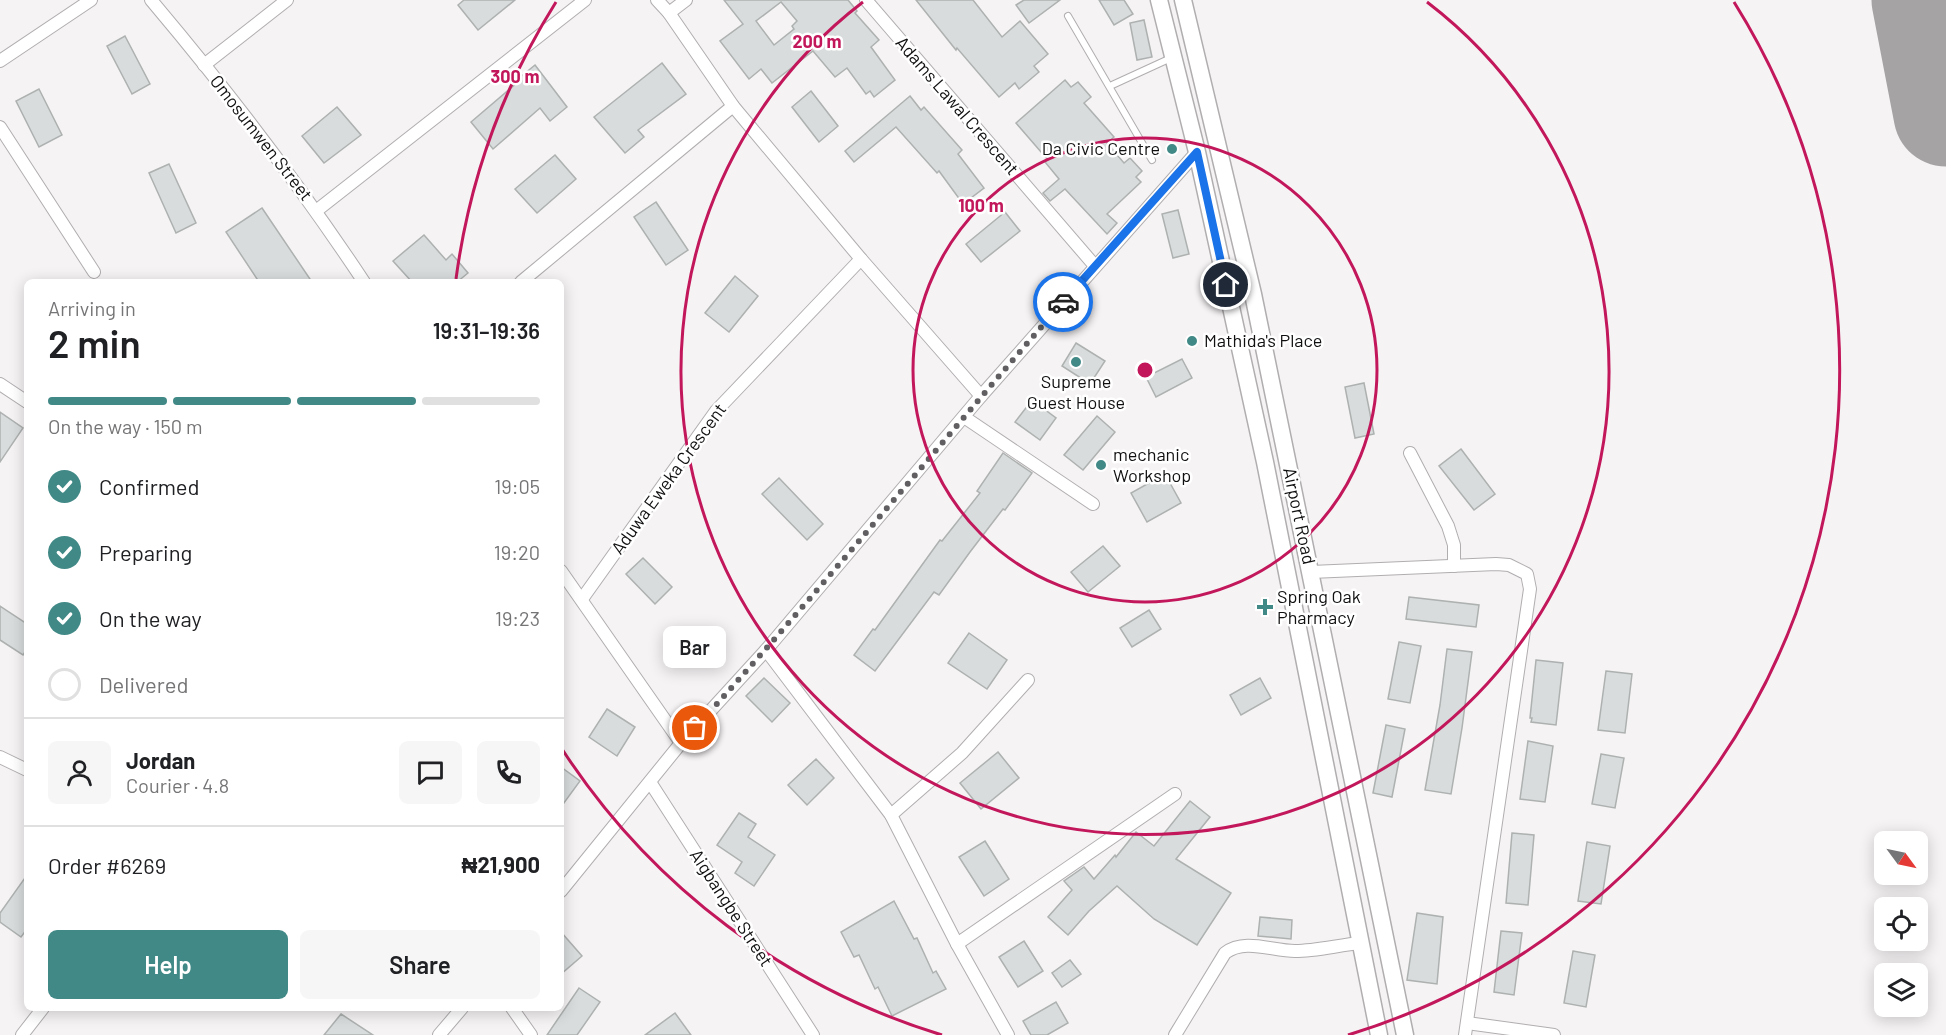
<!DOCTYPE html>
<meta charset="utf-8">
<style>
body{margin:0;font-family:Barlow,sans-serif;background:#f6f6f6;color:#202124;height:100vh;display:flex;flex-direction:column;font-size:22px;white-space:nowrap}
*{box-sizing:border-box;margin:0}
p{font-size:20px;color:#757577}
.icon{flex:none;width:33px;height:33px;fill:none;stroke:currentColor;stroke-width:2;stroke-linecap:round;stroke-linejoin:round}
.map{position:relative;flex:1;overflow:hidden}
.side{position:absolute;left:24px;top:279px;width:540px;height:732px;display:flex;flex-direction:column;background:#fff;border-radius:9px;box-shadow:0 3px 15px #0003}
.side>*{flex:none}
.needle{width:39px;rotate:123deg}
.controls{position:absolute;left:1874px;top:831px;display:grid;gap:12px}
.controls a{display:grid;place-items:center;width:54px;height:54px;border-radius:9px;background:#fff;box-shadow:0 3px 15px #0003;font-size:30px}
.pin{position:absolute;display:grid;place-items:center;width:51px;height:51px;color:#fff;margin:-26px;border:3px solid #fff;border-radius:50%;box-shadow:0 2px 6px #0007}
.courier{position:absolute;display:grid;place-items:center;width:60px;height:60px;margin:-30px;border:4px solid #1a73e8;border-radius:50%;background:#fff;color:#222;box-shadow:0 2px 8px #0007}
.bubble{position:absolute;height:42px;border-radius:9px;background:#fff;box-shadow:0 3px 15px #0003;font-size:20px;font-weight:600;line-height:42px;text-align:center}
.summary em{font-style:normal;font-weight:600}
.summary div{display:flex;flex-direction:column-reverse}
.summary{display:flex;align-items:center;justify-content:space-between;height:102px;padding:0 24px}
h1{font-size:39px;font-weight:600;line-height:45px}
.bar{display:grid;grid-template-columns:repeat(4,1fr);gap:9px 6px;align-content:center;height:72px;padding:0 24px}
.bar i{height:8px;border-radius:4px;background:#e0e0e0}
.bar .active{background:#418986}
.bar p{grid-column:span 4}
.line{display:flex;align-items:center;gap:15px;padding:0 24px;border-top:2px solid #e0e0e0}
.line div{flex:1}
.round{display:grid;place-items:center;flex:none;width:63px;height:63px;border-radius:9px;background:#f6f6f6}
ol{padding:0 24px;list-style:none}
li{display:flex;align-items:center;gap:18px;height:66px}
li p{margin-inline-start:auto}
li .icon{padding:6px;border-radius:50%;background:#418986;color:#fff;stroke-width:4}
li:last-child{color:#757577}
li i{width:33px;height:33px;border:3px solid #e0e0e0;border-radius:50%}
.primary-button{display:flex;gap:12px;margin-top:auto;padding:12px 24px}
.primary-button a{flex:1;height:69px;border-radius:9px;background:#418986;color:#fff;font-size:24px;font-weight:600;line-height:69px;text-align:center}
.primary-button a+a{background:#f6f6f6;color:#202124}
.map>svg:first-child{display:block}
</style>
<div class="map">
<svg width="1946" height="1035" viewBox="0 0 1946 1035">
<rect width="100%" height="100%" fill="#f6f3f5"/>
<g fill="none" stroke-linecap="round" stroke-linejoin="round">
<polyline stroke="#a5a3a4" stroke-width="105" points="1924,0 1946,114"/>
</g>
<g fill="#d8dcdc" stroke="#adb1b0" stroke-width="1.5" fill-rule="evenodd">
<polygon points="464,0 515,0 478,30 458,5"/>
<path d="M724 0H848L857 11 855 13 879 40 871 47 895 80 874 97 870 91 866 94 847 68 835 77 813 51 772 83 761 69 749 79 720 41 743 24ZM781 2 797 21 792 26 794 29 774 45 756 21Z"/>
<polygon points="916,0 973,0 1002,37 1020,21 1048,54 1034,66 1039,72 1019,89 1015,83 999,97 957,48 956,50"/>
<polygon points="1024,0 1060,0 1029,23 1016,5"/>
<polygon points="1099,0 1124,0 1133,14 1114,25"/>
<polygon points="1144,20 1152,57 1137,60 1130,23"/>
<polygon points="125,36 150,84 132,94 107,46"/>
<polygon points="662,63 686,94 638,130 644,137 625,153 594,117"/>
<polygon points="535,65 567,107 550,121 540,108 493,149 471,122 519,81 518,79"/>
<polygon points="1065,80 1071,87 1078,82 1091,97 1084,103 1114,137 1107,143 1124,163 1130,158 1142,171 1136,177 1141,182 1107,214 1117,223 1107,234 1065,189 1050,201 1043,193 1059,179 1045,162 1048,160 1016,123"/>
<polygon points="39,89 62,135 39,147 16,101"/>
<polygon points="811,91 838,126 819,142 792,107"/>
<polygon points="910,96 921,110 924,107 962,150 958,154 984,188 963,204 939,171 937,173 896,127 854,162 845,151"/>
<polygon points="337,107 361,135 324,163 302,136"/>
<polygon points="555,155 576,179 537,213 515,189"/>
<polygon points="169,164 196,223 176,233 149,173"/>
<polygon points="656,202 688,250 666,265 634,217"/>
<polygon points="262,208 312,282 259,282 226,232"/>
<polygon points="1178,210 1189,254 1173,258 1162,214"/>
<polygon points="1005,212 1020,231 981,262 966,244"/>
<polygon points="424,235 446,260 452,254 468,273 457,282 412,282 393,261"/>
<polygon points="735,276 758,296 729,332 705,313"/>
<polygon points="1076,343 1105,361 1090,384 1062,366"/>
<polygon points="1182,359 1192,378 1156,397 1146,377"/>
<polygon points="1364,383 1374,434 1355,438 1345,387"/>
<polygon points="1032,400 1056,418 1040,440 1015,422"/>
<polygon points="0,412 23,428 0,462"/>
<polygon points="1097,416 1115,432 1083,470 1064,455"/>
<polygon points="1461,449 1495,494 1474,510 1439,466"/>
<polygon points="1003,453 1032,473 1005,510 1003,509 970,552 939,595 934,592 875,671 854,655 873,629 875,630 940,540 942,541 980,493 977,491"/>
<polygon points="1165,474 1181,503 1147,522 1131,493"/>
<polygon points="779,478 823,524 807,540 762,494"/>
<polygon points="1103,546 1120,566 1088,592 1071,572"/>
<polygon points="643,558 672,587 655,604 626,574"/>
<polygon points="1409,597 1479,605 1476,627 1406,619"/>
<polygon points="0,606 27,624 27,649 23,655 0,640"/>
<polygon points="1149,610 1161,629 1132,647 1120,628"/>
<polygon points="969,633 1007,660 987,689 948,663"/>
<polygon points="1399,642 1421,646 1410,703 1388,699"/>
<polygon points="1447,649 1472,652 1462,728 1451,794 1425,790 1440,705"/>
<polygon points="1536,660 1563,663 1556,725 1531,722 1532,718 1530,718"/>
<polygon points="1606,671 1632,674 1625,733 1598,730"/>
<polygon points="764,678 790,703 772,722 746,696"/>
<polygon points="1260,678 1271,698 1241,715 1230,695"/>
<polygon points="607,709 635,727 617,756 589,737"/>
<polygon points="1386,725 1405,729 1392,797 1373,793"/>
<polygon points="1528,741 1553,746 1545,802 1520,799"/>
<polygon points="998,752 1019,778 981,809 960,783"/>
<polygon points="1601,754 1624,758 1615,808 1592,804"/>
<polygon points="816,759 834,778 807,805 788,785"/>
<polygon points="561,767 580,781 561,807"/>
<polygon points="1190,801 1210,817 1176,859 1231,893 1197,945 1154,919 1117,886 1089,911 1068,935 1048,917 1072,890 1064,881 1084,867 1094,879 1115,855 1116,857 1136,832 1154,846"/>
<polygon points="739,813 756,824 748,837 775,855 754,886 735,873 742,862 717,845"/>
<polygon points="1512,833 1534,835 1528,905 1506,903"/>
<polygon points="985,841 1009,879 984,896 959,857"/>
<polygon points="1587,842 1610,846 1601,904 1578,901"/>
<polygon points="27,875 27,929 21,937 0,922 0,913"/>
<polygon points="894,901 914,939 917,938 933,973 936,971 946,989 892,1016 878,987 875,989 859,955 854,957 841,932"/>
<polygon points="1417,913 1443,917 1437,984 1407,980"/>
<polygon points="1260,917 1292,920 1291,939 1258,936"/>
<polygon points="1501,931 1522,933 1514,995 1494,992"/>
<polygon points="561,932 582,956 561,974"/>
<polygon points="1024,941 1043,971 1018,987 999,957"/>
<polygon points="1573,951 1595,955 1586,1007 1564,1003"/>
<polygon points="1070,960 1081,974 1062,987 1052,973"/>
<polygon points="579,988 600,1002 577,1035 547,1035"/>
<polygon points="1056,1002 1068,1023 1047,1035 1031,1035 1023,1021"/>
<polygon points="675,1013 691,1035 645,1035"/>
<polygon points="341,1014 373,1035 324,1035"/>
</g>
<g fill="none" stroke-linecap="round" stroke-linejoin="round">
<defs>
<g id="lane">
<polyline points="1068,16 1152,160"/>
<polyline points="1110,86 1171,58"/>
</g>
<g id="street">
<path d="M151 0C227 90 299 184 364 282"/>
<polyline points="657,0 669,13 733,106 861,259 981,396"/>
<polyline points="866,0 1095,266"/>
<polyline points="669,13 686,0"/>
<polyline points="0,61 91,0"/>
<polyline points="204,65 287,0"/>
<polyline points="0,127 94,272"/>
<polyline points="316,211 585,0"/>
<polyline points="521,282 733,106"/>
<polyline points="0,384 27,402"/>
<polyline points="964,417 1093,504"/>
<polyline points="1410,453 1448,526 1454,545 1454,566"/>
<polyline points="561,571 681,743"/>
<polyline points="1311,572 1496,564 1509,565 1527,574 1530,589 1465,1035"/>
<polyline points="582,599 716,411 861,259"/>
<polyline points="766,650 891,815 957,944 1008,1035"/>
<polyline points="0,757 27,770"/>
<polyline points="650,782 813,1035"/>
<polyline points="891,815 962,753 1028,680"/>
<polyline points="561,891 681,743 766,650 981,396 1197,152"/>
<polyline points="957,944 1175,794"/>
<polyline points="512,1008 531,1035"/>
<polyline points="1467,1023 1554,1035"/>
<polyline points="22,1035 43,1008"/>
<polyline points="439,1035 462,1008"/>
<path d="M1175 1035 1225 953C1245 938 1272 951 1295 951 1316 951 1339 945 1361 943"/>
</g>
<g id="secondary">
<polyline points="1159,0 1197,152 1265,462 1379,1035"/>
<polyline points="1183,0 1253,294 1405,1035"/>
</g>
</defs>
<use href="#lane" stroke="#b1aeb0" stroke-width="8"/>
<use href="#street" stroke="#b1aeb0" stroke-width="14"/>
<use href="#secondary" stroke="#b1aeb0" stroke-width="19"/>
<use href="#lane" stroke="#fff" stroke-width="6"/>
<use href="#street" stroke="#fff" stroke-width="12"/>
<use href="#secondary" stroke="#fff" stroke-width="16"/>
</g>
<g fill="none" stroke-linecap="round" stroke-linejoin="round">
<path stroke="#615f61" stroke-width="6" stroke-dasharray="0 10.8" d="M695 728C822 589 940 443 1063 302"/>
<polyline stroke="#1a73e8" stroke-width="8" points="1063,302 1197,152 1226,285"/>
</g>
<g fill="none" stroke="#c2185b" stroke-width="3">
<circle cx="1145" cy="370" r="232"/>
<path d="M1427 2A464 464 0 1 1 863 2"/>
<path d="M942 1035A695 695 0 0 1 562 749M456 279A695 695 0 0 1 556 2M1734 2A695 695 0 0 1 1348 1035"/>
</g>
<g fill="#418986" stroke="#fff" stroke-width="2">
<circle cx="1172" cy="149" r="6"/>
<circle cx="1192" cy="341" r="6"/>
<circle cx="1076" cy="362" r="6"/>
<circle cx="1101" cy="465" r="6"/>
<path d="M1262 598h6v6h6v6h-6v6h-6v-6h-6v-6h6z"/>
</g>
<g text-anchor="middle" stroke-width="5" stroke-linejoin="round" paint-order="stroke">
<g font-size="18" fill="#111011" stroke="#fff">
<text transform="translate(957 106) rotate(49)" y="6">Adams Lawal Crescent</text>
<text transform="translate(261 138) rotate(52)" y="6">Omosumwen Street</text>
<text transform="translate(669 479) rotate(-54)" y="6">Aduwa Eweka Crescent</text>
<text transform="translate(1299 516) rotate(78)" y="6">Airport Road</text>
<text transform="translate(731 908) rotate(57)" y="6">Aigbangbe Street</text>
</g>
<g font-size="18" fill="#111011" stroke="#fff" text-anchor="start">
<text x="1160" y="155" text-anchor="end">Da Civic Centre</text>
<text x="1204" y="347">Mathida's Place</text>
<text x="1076" y="388" text-anchor="middle">Supreme<tspan x="1076" dy="21">Guest House</tspan></text>
<text x="1113" y="461">mechanic<tspan x="1113" dy="21">Workshop</tspan></text>
<text x="1277" y="603">Spring Oak<tspan x="1277" dy="21">Pharmacy</tspan></text>
</g>
</g>
<circle cx="1145" cy="370" r="9" fill="#c2185b" stroke="#fff" stroke-width="3"/>
<g font-size="18" text-anchor="middle" font-weight="bold" fill="#c2185b" stroke="#fff" stroke-width="5" stroke-linejoin="round" paint-order="stroke">
<text x="817" y="48">200 m</text>
<text x="515" y="83">300 m</text>
<text x="981" y="212">100 m</text>
</g>
</svg>
<div class="controls">
<a><svg class="needle" viewBox="-14 -14 28 28"><path d="M0-13l5 13h-10z" fill="#e53935"/><path d="M0 13l5-13h-10z" fill="#757577"/></svg></a>
<a><svg class="icon" aria-label="locate" viewBox="0 0 24 24"><circle cx="12" cy="12" r="6"/><path d="M12 2v4M12 18v4M2 12h4M18 12h4"/></svg></a>
<a><svg class="icon" aria-label="layers" viewBox="0 0 24 24"><path d="M12 4l9 5-9 5-9-5zM3 14l9 5 9-5"/></svg></a>
</div>
<div class="pin" style="left:695px;top:728px;background:#ea580c"><svg class="icon" aria-label="bag" viewBox="0 0 24 24"><path d="M5 8h14l-1 12H6zM9 8a3 3 0 0 1 6 0"/></svg></div>
<div class="pin" style="left:1226px;top:285px;background:#1f2937"><svg class="icon" aria-label="home" viewBox="0 0 24 24"><path d="M3 11l9-7 9 7M6 9v11h12V9"/></svg></div>
<div class="courier" style="left:1063px;top:302px"><svg class="icon" aria-label="car" viewBox="0 0 24 24"><path d="M5 17H2v-5l4-1 3-4h7l3 4 3 1v5h-3M9 17h6M6 11h13"/><circle cx="7" cy="17" r="2"/><circle cx="17" cy="17" r="2"/></svg></div>
<div class="bubble" style="left:663px;top:626px;width:63px">Bar</div>
<section class="side">
<div class="summary"><div><h1>2 min</h1><p>Arriving in</p></div><em>19:31–19:36</em></div>
<div class="bar"><i class="active"></i><i class="active"></i><i class="active"></i><i></i><p>On the way · 150 m</p></div>
<ol>
<li><svg class="icon" aria-label="check" viewBox="0 0 24 24"><path d="M5 12l5 5 9-10"/></svg>Confirmed<p>19:05</p></li>
<li><svg class="icon" aria-label="check" viewBox="0 0 24 24"><path d="M5 12l5 5 9-10"/></svg>Preparing<p>19:20</p></li>
<li><svg class="icon" aria-label="check" viewBox="0 0 24 24"><path d="M5 12l5 5 9-10"/></svg>On the way<p>19:23</p></li>
<li><i></i>Delivered</li>
</ol>
<div class="line" style="height:108px"><a class="round"><svg class="icon" aria-label="person" viewBox="0 0 24 24"><circle cx="12" cy="8" r="4"/><path d="M4 21q1-7 8-7t8 7"/></svg></a><div><b>Jordan</b><p>Courier · 4.8</p></div><a class="round"><svg class="icon" aria-label="chat" viewBox="0 0 24 24"><path d="M4 5h16v11H9l-5 4z"/></svg></a><a class="round"><svg class="icon" aria-label="phone" viewBox="0 0 24 24"><path d="M5 4h4l2 5-3 2q2 4 5 5l2-3 5 2v4C11 20 4 13 5 4z"/></svg></a></div>
<div class="line" style="height:78px"><div>Order #6269</div><b>₦21,900</b></div>
<div class="primary-button"><a>Help</a><a>Share</a></div>
</section>
</div>
